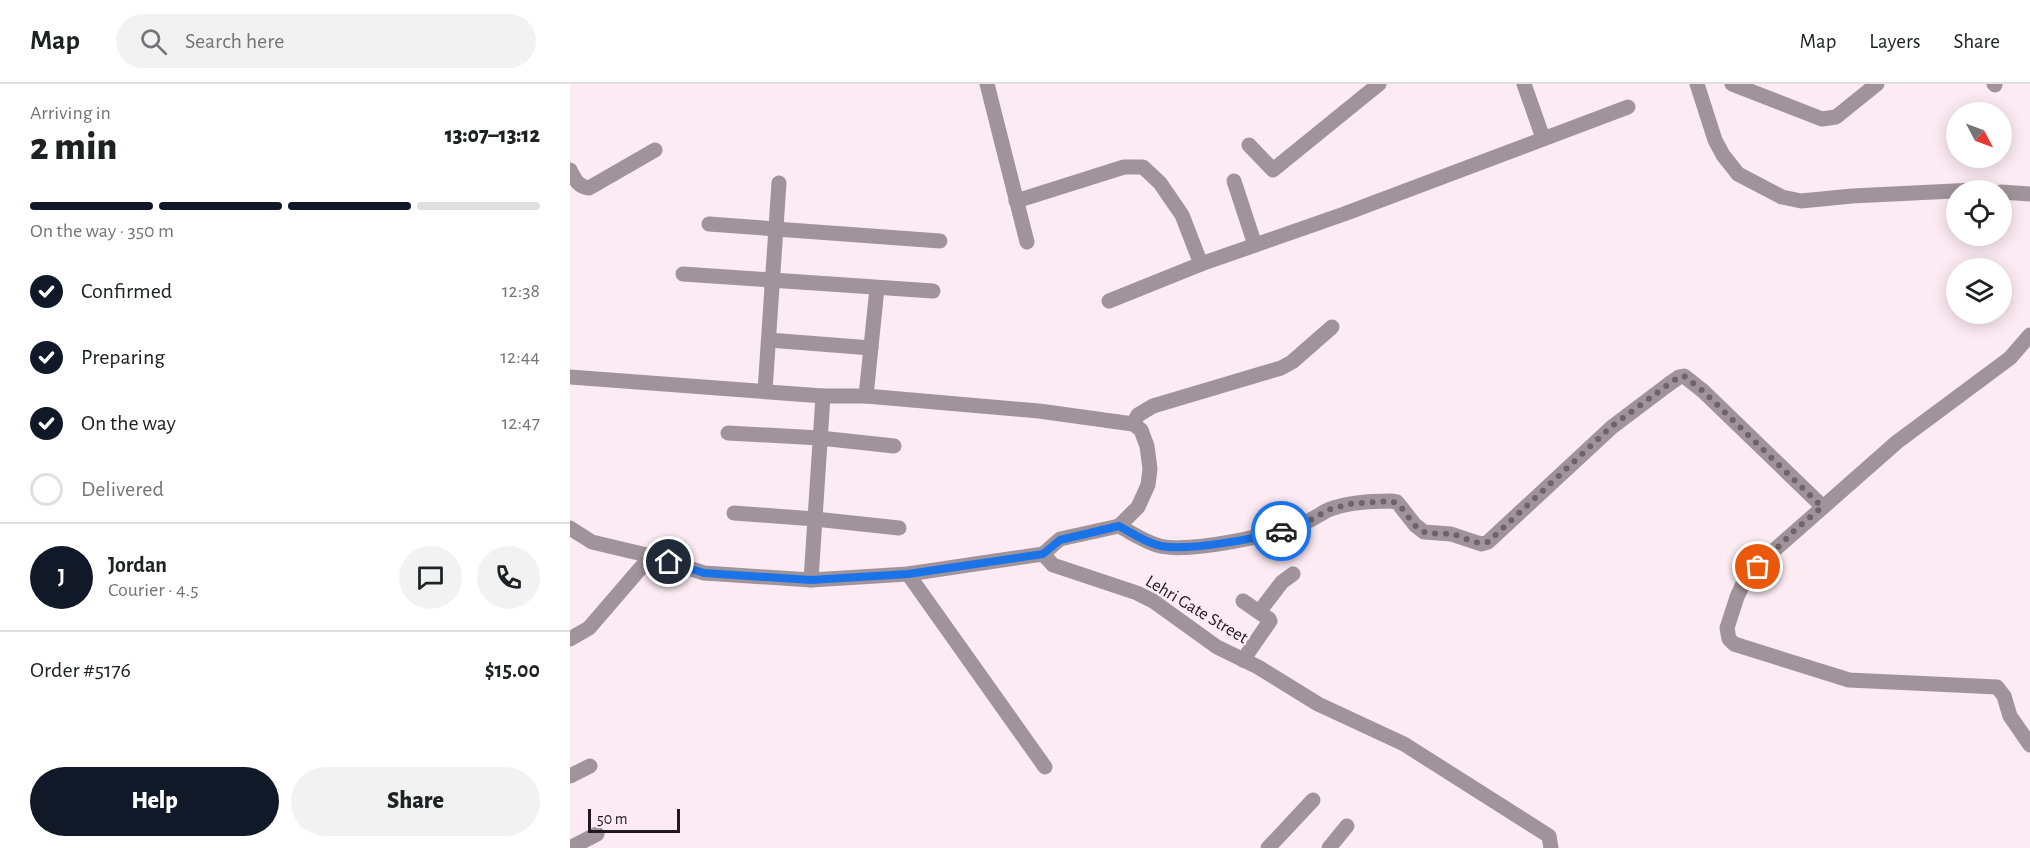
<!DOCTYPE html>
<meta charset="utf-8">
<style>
body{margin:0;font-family:"Alegreya Sans",sans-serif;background:#f2f2f2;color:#202124;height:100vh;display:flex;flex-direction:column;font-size:22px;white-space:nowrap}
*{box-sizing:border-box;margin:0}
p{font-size:20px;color:#757577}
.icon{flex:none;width:33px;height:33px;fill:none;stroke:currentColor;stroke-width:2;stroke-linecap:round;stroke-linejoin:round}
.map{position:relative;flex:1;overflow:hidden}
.details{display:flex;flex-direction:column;background:#fff;width:570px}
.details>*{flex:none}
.needle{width:39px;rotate:131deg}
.buttons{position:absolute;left:1376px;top:18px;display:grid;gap:12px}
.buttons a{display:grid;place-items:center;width:66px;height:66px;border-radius:50%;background:#fff;box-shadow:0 3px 15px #0003;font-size:30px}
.scale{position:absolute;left:18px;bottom:15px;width:92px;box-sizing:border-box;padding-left:6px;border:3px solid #22181d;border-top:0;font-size:16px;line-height:21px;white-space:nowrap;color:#22181d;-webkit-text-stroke:4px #fdebf4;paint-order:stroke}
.pin{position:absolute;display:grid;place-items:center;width:51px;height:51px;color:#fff;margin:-26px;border:3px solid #fff;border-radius:50%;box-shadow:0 2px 6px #0007}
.courier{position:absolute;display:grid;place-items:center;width:60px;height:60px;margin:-30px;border:4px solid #1a73e8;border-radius:50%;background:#fff;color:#222;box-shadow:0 2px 8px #0007}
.summary em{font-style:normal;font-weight:800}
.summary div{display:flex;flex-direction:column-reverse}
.summary{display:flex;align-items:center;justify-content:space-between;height:102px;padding:0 30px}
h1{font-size:39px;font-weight:800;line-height:45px}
.bar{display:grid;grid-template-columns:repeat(4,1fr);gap:9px 6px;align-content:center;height:72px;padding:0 30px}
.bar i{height:8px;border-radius:4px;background:#e0e0e0}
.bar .on{background:#111827}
.bar p{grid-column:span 4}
.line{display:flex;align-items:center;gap:15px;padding:0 30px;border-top:2px solid #e0e0e0}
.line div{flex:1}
.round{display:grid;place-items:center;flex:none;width:63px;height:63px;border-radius:32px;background:#f2f2f2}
ol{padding:0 30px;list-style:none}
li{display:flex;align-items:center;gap:18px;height:66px}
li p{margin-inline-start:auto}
li .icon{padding:6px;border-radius:50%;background:#111827;color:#fff;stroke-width:4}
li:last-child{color:#757577}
li i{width:33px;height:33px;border:3px solid #e0e0e0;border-radius:50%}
.cta{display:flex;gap:12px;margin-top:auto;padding:12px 30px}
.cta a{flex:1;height:69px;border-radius:36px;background:#111827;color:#fff;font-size:24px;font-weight:800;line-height:69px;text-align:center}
.cta a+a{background:#f2f2f2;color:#202124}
header{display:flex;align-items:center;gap:36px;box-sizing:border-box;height:84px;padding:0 30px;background:#fff;border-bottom:2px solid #e0e0e0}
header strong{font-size:28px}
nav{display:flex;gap:33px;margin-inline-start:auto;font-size:21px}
.search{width:420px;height:54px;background:#f2f2f2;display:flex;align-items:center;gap:15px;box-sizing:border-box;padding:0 21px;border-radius:33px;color:#757577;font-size:22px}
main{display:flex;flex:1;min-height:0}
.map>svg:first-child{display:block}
</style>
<header>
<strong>Map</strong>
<div class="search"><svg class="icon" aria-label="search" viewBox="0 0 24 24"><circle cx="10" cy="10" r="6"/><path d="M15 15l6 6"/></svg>Search here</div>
<nav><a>Map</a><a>Layers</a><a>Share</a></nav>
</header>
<main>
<section class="details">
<div class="summary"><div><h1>2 min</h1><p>Arriving in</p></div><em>13:07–13:12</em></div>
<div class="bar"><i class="on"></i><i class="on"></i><i class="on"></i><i></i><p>On the way · 350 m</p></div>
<ol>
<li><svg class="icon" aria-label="check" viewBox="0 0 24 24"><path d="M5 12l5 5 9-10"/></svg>Confirmed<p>12:38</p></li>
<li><svg class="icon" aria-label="check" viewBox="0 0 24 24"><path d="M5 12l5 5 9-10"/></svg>Preparing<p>12:44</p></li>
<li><svg class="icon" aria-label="check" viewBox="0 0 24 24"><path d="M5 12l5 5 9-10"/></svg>On the way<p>12:47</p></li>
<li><i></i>Delivered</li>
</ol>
<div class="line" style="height:108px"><b class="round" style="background:#111827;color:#fff">J</b><div><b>Jordan</b><p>Courier · 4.5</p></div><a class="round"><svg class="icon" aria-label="chat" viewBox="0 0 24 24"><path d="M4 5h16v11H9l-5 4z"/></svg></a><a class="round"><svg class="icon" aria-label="phone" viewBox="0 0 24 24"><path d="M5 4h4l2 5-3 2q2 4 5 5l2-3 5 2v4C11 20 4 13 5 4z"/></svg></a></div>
<div class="line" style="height:78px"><div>Order #5176</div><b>$15.00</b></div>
<div class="cta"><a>Help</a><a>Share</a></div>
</section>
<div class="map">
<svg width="1460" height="764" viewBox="0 0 1460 764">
<rect width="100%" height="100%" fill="#fdebf4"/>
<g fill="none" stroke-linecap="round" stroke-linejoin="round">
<g stroke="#a0949a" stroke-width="15">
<polyline points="417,0 457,158"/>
<polyline points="954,0 973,54"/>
<polyline points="1127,0 1145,56 1153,71 1168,90 1212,113 1231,117 1282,112 1404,106"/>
<polyline points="1162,0 1252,35 1266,33 1307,0"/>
<polyline points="1424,0 1425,1"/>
<polyline points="679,61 703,86 809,0"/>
<path d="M0 86C5 95 8 103 19 104L85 66"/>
<polyline points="664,97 685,161"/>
<polyline points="1431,108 1460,110"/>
<polyline points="446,117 554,83 573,83 590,99 612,131 631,180"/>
<polyline points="139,140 370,157"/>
<polyline points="113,190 363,207"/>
<polyline points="539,217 631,180 774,130 1058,23"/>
<polyline points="1460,251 1440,274 1327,358 1201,469 1173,500 1167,513 1157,544 1159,555 1164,560 1279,596 1427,603 1434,612 1440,632 1460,661"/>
<polyline points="199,256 301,264"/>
<polyline points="0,293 253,312 296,312 469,327 563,340 571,346 577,362 580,385 578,401 568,423 549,442 490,455 473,470"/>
<polyline points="195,307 209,99"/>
<polyline points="296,312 307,204"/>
<polyline points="563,340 568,331 583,322 711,284 722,278 762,243"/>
<polyline points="158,349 250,354 324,362"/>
<polyline points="164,429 245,435 329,444"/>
<path d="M549 442C562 449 575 458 590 462 622 469 703 451 734 439 742 436 750 430 758 426 777 418 801 417 821 417L827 418 845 441 854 448 881 450 911 460 918 458 1042 343 1099 300 1109 293 1114 292 1133 307 1253 423"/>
<polyline points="0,444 22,458 81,472 134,489 241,496 338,490 473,470 483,481 567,509 583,517 647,563 688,583 748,620 834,660 979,752 981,764"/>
<polyline points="338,490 475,683"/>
<polyline points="241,496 253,312"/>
<polyline points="673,517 699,535 700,537 673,576"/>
<polyline points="689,528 712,498 723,490"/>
<polyline points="0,555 19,544 81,472"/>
<polyline points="0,692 20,682"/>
<polyline points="0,764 27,750"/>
<polyline points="698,764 743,716"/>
<polyline points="759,764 777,742"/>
</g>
</g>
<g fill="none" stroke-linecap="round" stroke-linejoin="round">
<path stroke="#6f6268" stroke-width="6" stroke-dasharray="0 10.8" d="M711 447 735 439 758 426 779 420 821 417C835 421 839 440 852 447 861 451 872 449 881 450 894 452 905 462 918 458L1042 342 1099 300 1109 293 1114 292 1133 307 1252 423 1225 446 1188 483"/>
<path stroke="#1a73e8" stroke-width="8" d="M99 478 134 489 241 496 338 490 473 470 490 456 549 442C562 449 576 459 591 462 618 467 685 455 711 447"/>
</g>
<g text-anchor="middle" stroke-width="4.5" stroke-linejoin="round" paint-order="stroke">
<g font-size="18" fill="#22181d" stroke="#fdebf4">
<text transform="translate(627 525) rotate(31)" y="6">Lehri Gate Street</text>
</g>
</g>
</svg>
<div class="buttons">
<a><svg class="needle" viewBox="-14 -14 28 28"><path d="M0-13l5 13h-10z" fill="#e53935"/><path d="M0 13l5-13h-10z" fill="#757577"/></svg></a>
<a><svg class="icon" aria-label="locate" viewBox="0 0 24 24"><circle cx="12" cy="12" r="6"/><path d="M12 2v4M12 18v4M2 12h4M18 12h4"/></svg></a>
<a><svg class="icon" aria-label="layers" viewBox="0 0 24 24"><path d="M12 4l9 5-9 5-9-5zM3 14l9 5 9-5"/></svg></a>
</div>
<div class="scale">50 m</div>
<div class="pin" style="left:1188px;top:483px;background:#ea580c"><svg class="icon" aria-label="bag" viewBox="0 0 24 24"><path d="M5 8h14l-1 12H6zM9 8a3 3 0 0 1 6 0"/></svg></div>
<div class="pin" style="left:99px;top:478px;background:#1f2937"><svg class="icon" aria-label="home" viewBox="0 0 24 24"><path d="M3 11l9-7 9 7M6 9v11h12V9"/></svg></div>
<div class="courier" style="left:711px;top:447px"><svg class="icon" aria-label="car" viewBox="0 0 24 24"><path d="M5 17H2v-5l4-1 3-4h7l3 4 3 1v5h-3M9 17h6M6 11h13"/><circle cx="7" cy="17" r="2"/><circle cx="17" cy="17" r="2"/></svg></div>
</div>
</main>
